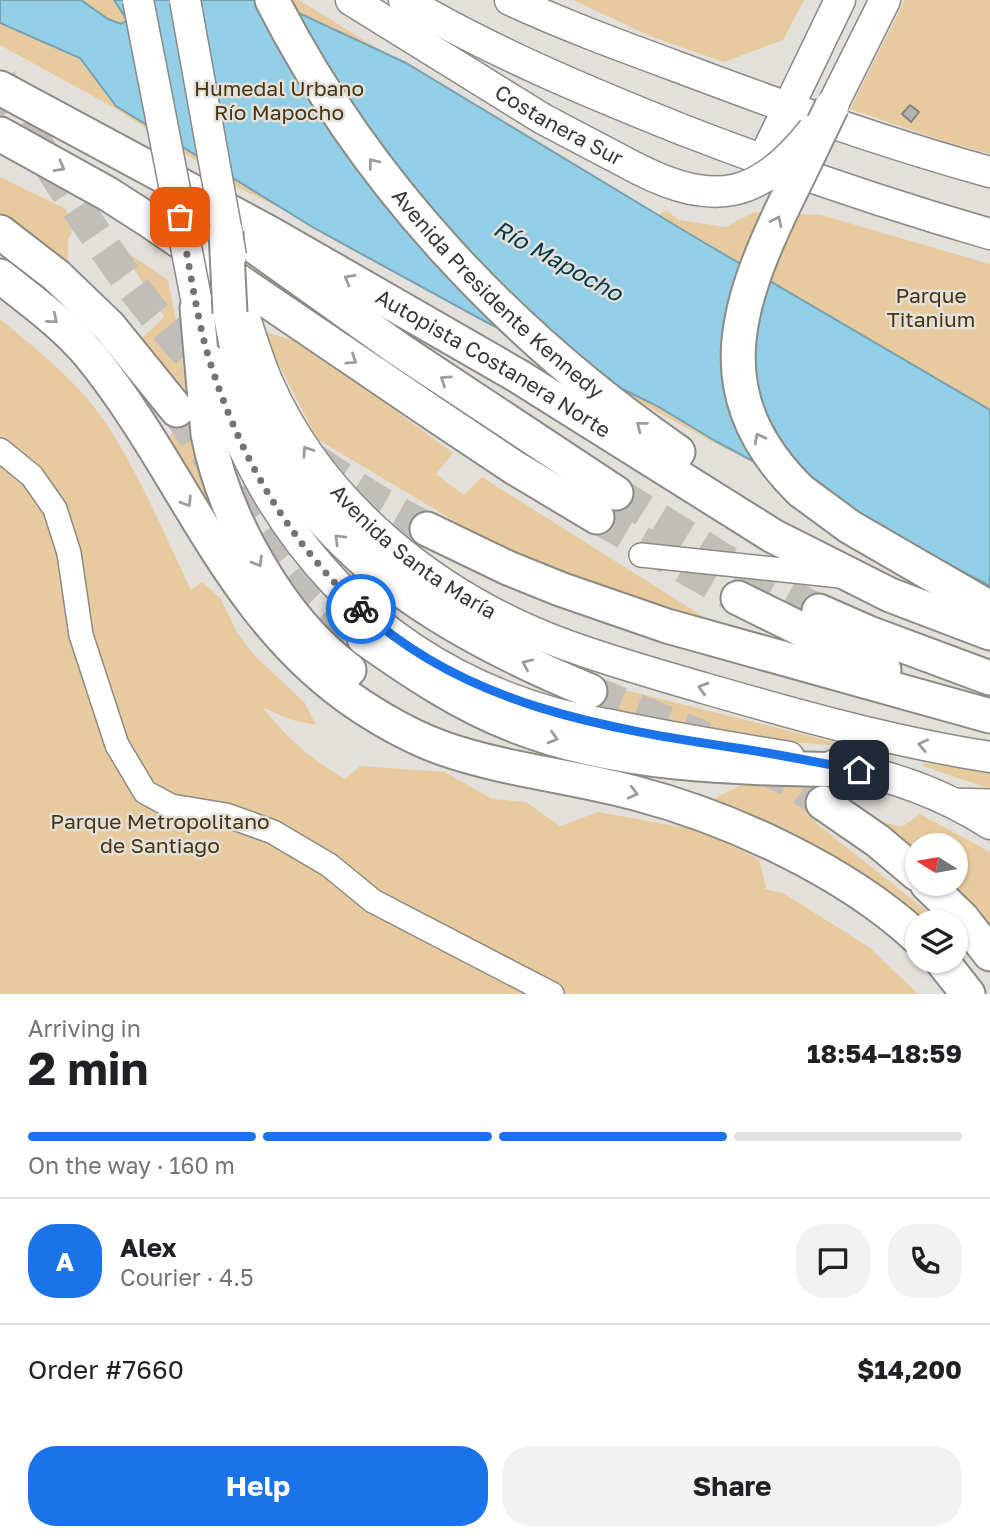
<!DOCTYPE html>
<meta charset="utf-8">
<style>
body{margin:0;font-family:"Golos Text",sans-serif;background:#f2f2f2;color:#202124;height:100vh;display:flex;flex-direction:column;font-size:26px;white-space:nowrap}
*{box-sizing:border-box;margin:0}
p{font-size:23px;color:#757577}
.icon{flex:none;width:38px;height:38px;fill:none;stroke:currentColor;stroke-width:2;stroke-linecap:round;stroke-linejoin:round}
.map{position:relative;height:994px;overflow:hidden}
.drawer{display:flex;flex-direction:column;background:#fff;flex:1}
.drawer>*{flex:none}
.needle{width:46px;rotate:281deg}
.tools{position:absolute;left:905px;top:833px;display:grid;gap:14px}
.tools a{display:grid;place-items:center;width:63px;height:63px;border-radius:50%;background:#fff;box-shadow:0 2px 5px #0004;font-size:35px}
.pin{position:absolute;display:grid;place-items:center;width:60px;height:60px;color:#fff;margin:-30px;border-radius:14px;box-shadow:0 4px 10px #0006}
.courier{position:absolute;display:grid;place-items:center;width:70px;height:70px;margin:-35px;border:5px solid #1a73e8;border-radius:50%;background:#fff;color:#222;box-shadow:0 2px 9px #0007}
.overview em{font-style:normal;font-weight:700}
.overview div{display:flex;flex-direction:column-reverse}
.overview{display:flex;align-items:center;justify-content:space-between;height:119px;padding:0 28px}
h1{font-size:46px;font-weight:700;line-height:52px}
.bar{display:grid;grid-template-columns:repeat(4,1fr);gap:10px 7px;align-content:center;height:84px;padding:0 28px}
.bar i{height:9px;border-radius:5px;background:#e0e0e0}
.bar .current{background:#1a73e8}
.bar p{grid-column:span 4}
.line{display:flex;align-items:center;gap:18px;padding:0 28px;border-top:2px solid #e0e0e0}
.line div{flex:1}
.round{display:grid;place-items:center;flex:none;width:74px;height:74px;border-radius:28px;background:#f2f2f2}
.primary-button{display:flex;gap:14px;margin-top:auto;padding:14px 28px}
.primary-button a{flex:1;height:80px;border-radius:28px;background:#1a73e8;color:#fff;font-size:28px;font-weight:700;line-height:80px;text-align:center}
.primary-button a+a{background:#f2f2f2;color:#202124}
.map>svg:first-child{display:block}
</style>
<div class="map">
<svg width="990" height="994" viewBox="0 0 990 994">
<rect width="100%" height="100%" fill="#e3e0db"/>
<g fill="#e7cb9e">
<polygon points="0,0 299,0 443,89 740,264 658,215 666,210 679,220 726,227 754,212 821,215 990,264 990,410 962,395 990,412 990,587 709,440 281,208 236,187 118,110 0,45"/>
<polygon points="573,0 804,0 783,40 724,62 652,37"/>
<polygon points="905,0 990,0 990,154 944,141 850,109"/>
<polygon points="0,177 64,208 77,223 68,239 68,266 0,226"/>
<polygon points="121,248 168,280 179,334 194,448 213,513 164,441 181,424 136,344 164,317"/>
<path d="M0 319C37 350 75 379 103 419 138 470 164 534 191 590L202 582 221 599 237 632 253 654 305 703 316 725 292 720 263 708C286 737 313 761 345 779L360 766 445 772 492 799 526 802 560 826 598 812 698 830 759 859 766 887 764 889 783 893 869 947 918 994H0Z"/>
<polygon points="262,331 304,343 453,453 436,474 464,495 482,477 715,624 505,551 317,439"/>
<polygon points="597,683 854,747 727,737 587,710"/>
<polygon points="924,763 990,770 990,789 923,766"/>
<polygon points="741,785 784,785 834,789 816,823 928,912 937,922 917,922 705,803"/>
<polygon points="920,814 990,852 990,929 947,884 956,884 956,845 917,845 917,859 870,819 902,827"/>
</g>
<polygon fill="#92cee5" stroke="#78a1b1" stroke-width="2" points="0,0 81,0 108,19 121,24 127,20 114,0 271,0 406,63 698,239 990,410 990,586 717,442 657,406 486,322 314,228 116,106 80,58 0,23"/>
<polygon fill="#b7b4b0" stroke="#86837e" stroke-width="2" points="910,105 919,112 911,122 902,114"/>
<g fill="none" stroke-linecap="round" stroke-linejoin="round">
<g stroke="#c1beba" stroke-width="33" stroke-dasharray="33 17" stroke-linecap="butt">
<path d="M0 79C22 122 48 163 75 204 117 267 160 328 215 381"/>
<path d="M177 410C216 468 255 527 301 579 320 601 343 619 364 638"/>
<polyline points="314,460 370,497 427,529"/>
<polyline points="616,493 722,559 819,611"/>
<polyline points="597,517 738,598"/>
<polyline points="590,691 705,738"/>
<polyline points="759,765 790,781 823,803"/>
</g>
<defs>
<g id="minor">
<polyline points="0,450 32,476 55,509 69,553 81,635 117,745 145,792 171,806 226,815 273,832 329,865 373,901 552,994"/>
<polyline points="641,555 840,576"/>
<polyline points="950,800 990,801"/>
</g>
<g id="major">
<path id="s1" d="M351 0 543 119 638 169"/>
<path d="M404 0C492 52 588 92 683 130 784 169 886 204 990 234"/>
<path d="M510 0C564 25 621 46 678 67 781 106 884 143 990 172"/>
<polyline points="832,106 885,0"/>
<polyline points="763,160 840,0"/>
<path id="s2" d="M245 318C252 340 259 362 268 383 323 508 440 599 566 645 612 662 660 675 707 689 801 716 894 742 990 757"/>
<path d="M210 360C263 535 376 662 554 713 571 718 588 721 606 724 666 737 728 747 789 757"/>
<path d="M834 765C891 775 942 793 990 824"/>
</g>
<g id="highway">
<path id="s3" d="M272 0C365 183 509 335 678 452"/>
<path id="s4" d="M0 88 273 235 518 376 773 536 890 595 990 633"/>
<polyline points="0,134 108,194 147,219 437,416 515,468 597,517"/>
<polyline points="0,232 57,276 109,326 177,410"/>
<polyline points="244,239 400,350 616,493"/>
<path d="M0 276C30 300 64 324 89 354 185 471 229 619 361 706 387 723 416 739 445 749 506 770 572 776 635 793 730 818 844 870 917 937"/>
<path d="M197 308 208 434C224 518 280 619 349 670"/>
<path d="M230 313C237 350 243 388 259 422 323 561 455 635 590 691"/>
<polyline points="801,491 850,527 990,608"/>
<polyline points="427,529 508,568 560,589 667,626 990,716"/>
<polyline points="738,598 884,670"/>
<polyline points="819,611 869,633 990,678"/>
<path d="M364 638C412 672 461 705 516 726 624 768 744 768 859 770"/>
<polyline points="823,803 878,841 917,874"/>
<polyline points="927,884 962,918 990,954"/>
<polyline points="942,961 968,994"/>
</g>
</defs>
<use href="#minor" stroke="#8c8a85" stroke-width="26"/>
<use href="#major" stroke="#8c8a85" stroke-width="33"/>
<use href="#highway" stroke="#8c8a85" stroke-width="37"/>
<use href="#minor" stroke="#fff" stroke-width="23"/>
<use href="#major" stroke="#fff" stroke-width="30"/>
<use href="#highway" stroke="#fff" stroke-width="33"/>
<defs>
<g id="major-bridge">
<polyline points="138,0 196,298"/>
<polyline points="185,0 231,256"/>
<path d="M638 169C715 208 760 198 813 130"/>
</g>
<g id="highway-bridge">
<polyline points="226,232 230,313"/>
<path d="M801 491C706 398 734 309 785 203 801 171 816 139 832 106"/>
</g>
</defs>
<use href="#major-bridge" stroke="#8c8a85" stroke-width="33" stroke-linecap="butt"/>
<use href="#highway-bridge" stroke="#8c8a85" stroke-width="37" stroke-linecap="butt"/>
<use href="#major-bridge" stroke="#fff" stroke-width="30"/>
<use href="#highway-bridge" stroke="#fff" stroke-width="33"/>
</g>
<defs><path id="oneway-chevron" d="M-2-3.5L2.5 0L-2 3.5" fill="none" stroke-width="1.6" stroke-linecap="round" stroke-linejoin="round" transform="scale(1.75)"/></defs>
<g stroke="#9c9c9b">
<use href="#oneway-chevron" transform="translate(373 163) rotate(-128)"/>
<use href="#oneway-chevron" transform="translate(60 167) rotate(29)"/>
<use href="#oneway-chevron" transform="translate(777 221) rotate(-64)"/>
<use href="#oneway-chevron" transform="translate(349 279) rotate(-150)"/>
<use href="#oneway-chevron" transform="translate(53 319) rotate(40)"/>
<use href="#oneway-chevron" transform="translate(352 360) rotate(34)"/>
<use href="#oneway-chevron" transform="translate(445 380) rotate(-146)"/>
<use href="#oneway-chevron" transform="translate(641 426) rotate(-142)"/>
<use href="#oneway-chevron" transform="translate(759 438) rotate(-118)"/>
<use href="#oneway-chevron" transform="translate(307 451) rotate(-124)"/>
<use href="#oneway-chevron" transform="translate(187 502) rotate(58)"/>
<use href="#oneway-chevron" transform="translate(339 539) rotate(-135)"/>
<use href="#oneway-chevron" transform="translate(258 562) rotate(59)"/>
<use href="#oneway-chevron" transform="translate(527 664) rotate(-155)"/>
<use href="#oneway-chevron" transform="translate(703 688) rotate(-164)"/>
<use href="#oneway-chevron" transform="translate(553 738) rotate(17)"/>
<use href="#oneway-chevron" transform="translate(923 745) rotate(-168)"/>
<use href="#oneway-chevron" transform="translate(633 793) rotate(14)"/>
</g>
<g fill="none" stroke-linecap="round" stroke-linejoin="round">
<path stroke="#757370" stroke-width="7" stroke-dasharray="0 12.6" d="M180 217C189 262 195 308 207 352 236 450 286 539 361 609"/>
<path stroke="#1a73e8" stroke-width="9" d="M361 609C465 706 609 729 743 749 782 755 820 763 859 770"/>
</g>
<g text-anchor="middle" stroke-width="5" stroke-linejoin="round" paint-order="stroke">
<g font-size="21" fill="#49340f" stroke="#e3e0db">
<text x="279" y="96">Humedal Urbano<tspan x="279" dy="24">Río Mapocho</tspan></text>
<text x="931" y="303">Parque<tspan x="931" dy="24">Titanium</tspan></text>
<text x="160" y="829">Parque Metropolitano<tspan x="160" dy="24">de Santiago</tspan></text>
</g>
<g font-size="21" fill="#3a3837" stroke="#e3e0db">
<text dy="7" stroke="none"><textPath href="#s1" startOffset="243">Costanera Sur</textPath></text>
<text dy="7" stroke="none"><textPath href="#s3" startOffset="373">Avenida Presidente Kennedy</textPath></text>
<text dy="7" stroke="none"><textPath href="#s4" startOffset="565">Autopista Costanera Norte</textPath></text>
<text dy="7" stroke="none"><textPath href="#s2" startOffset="296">Avenida Santa María</textPath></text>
</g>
<g font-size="23" font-style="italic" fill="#003849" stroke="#e3e0db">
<text transform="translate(558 261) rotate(29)" y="8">Río Mapocho</text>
</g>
</g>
</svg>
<div class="tools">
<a><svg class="needle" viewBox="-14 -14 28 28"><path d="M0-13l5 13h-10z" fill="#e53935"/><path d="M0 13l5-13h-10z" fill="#757577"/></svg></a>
<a><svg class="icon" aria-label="layers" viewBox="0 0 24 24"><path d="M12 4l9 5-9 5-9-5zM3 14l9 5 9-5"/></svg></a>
</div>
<div class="pin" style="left:180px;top:217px;background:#ea580c"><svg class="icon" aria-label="bag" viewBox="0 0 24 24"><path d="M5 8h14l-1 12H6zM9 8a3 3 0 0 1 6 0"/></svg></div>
<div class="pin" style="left:859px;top:770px;background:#1f2937"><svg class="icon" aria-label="home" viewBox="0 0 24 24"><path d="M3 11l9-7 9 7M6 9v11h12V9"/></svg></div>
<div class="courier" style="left:361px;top:609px"><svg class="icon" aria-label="bike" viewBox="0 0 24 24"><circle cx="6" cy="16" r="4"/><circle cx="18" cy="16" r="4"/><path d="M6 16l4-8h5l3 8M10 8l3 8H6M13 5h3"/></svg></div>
</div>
<section class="drawer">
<div class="overview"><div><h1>2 min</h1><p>Arriving in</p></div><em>18:54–18:59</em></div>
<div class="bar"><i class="current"></i><i class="current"></i><i class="current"></i><i></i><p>On the way · 160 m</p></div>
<div class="line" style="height:126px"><b class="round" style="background:#1a73e8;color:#fff">A</b><div><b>Alex</b><p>Courier · 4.5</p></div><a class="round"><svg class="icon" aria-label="chat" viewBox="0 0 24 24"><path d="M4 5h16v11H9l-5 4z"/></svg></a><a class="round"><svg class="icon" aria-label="phone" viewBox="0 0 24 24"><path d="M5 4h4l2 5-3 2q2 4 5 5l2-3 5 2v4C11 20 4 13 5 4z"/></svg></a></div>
<div class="line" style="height:91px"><div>Order #7660</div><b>$14,200</b></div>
<div class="primary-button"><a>Help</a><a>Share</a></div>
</section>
